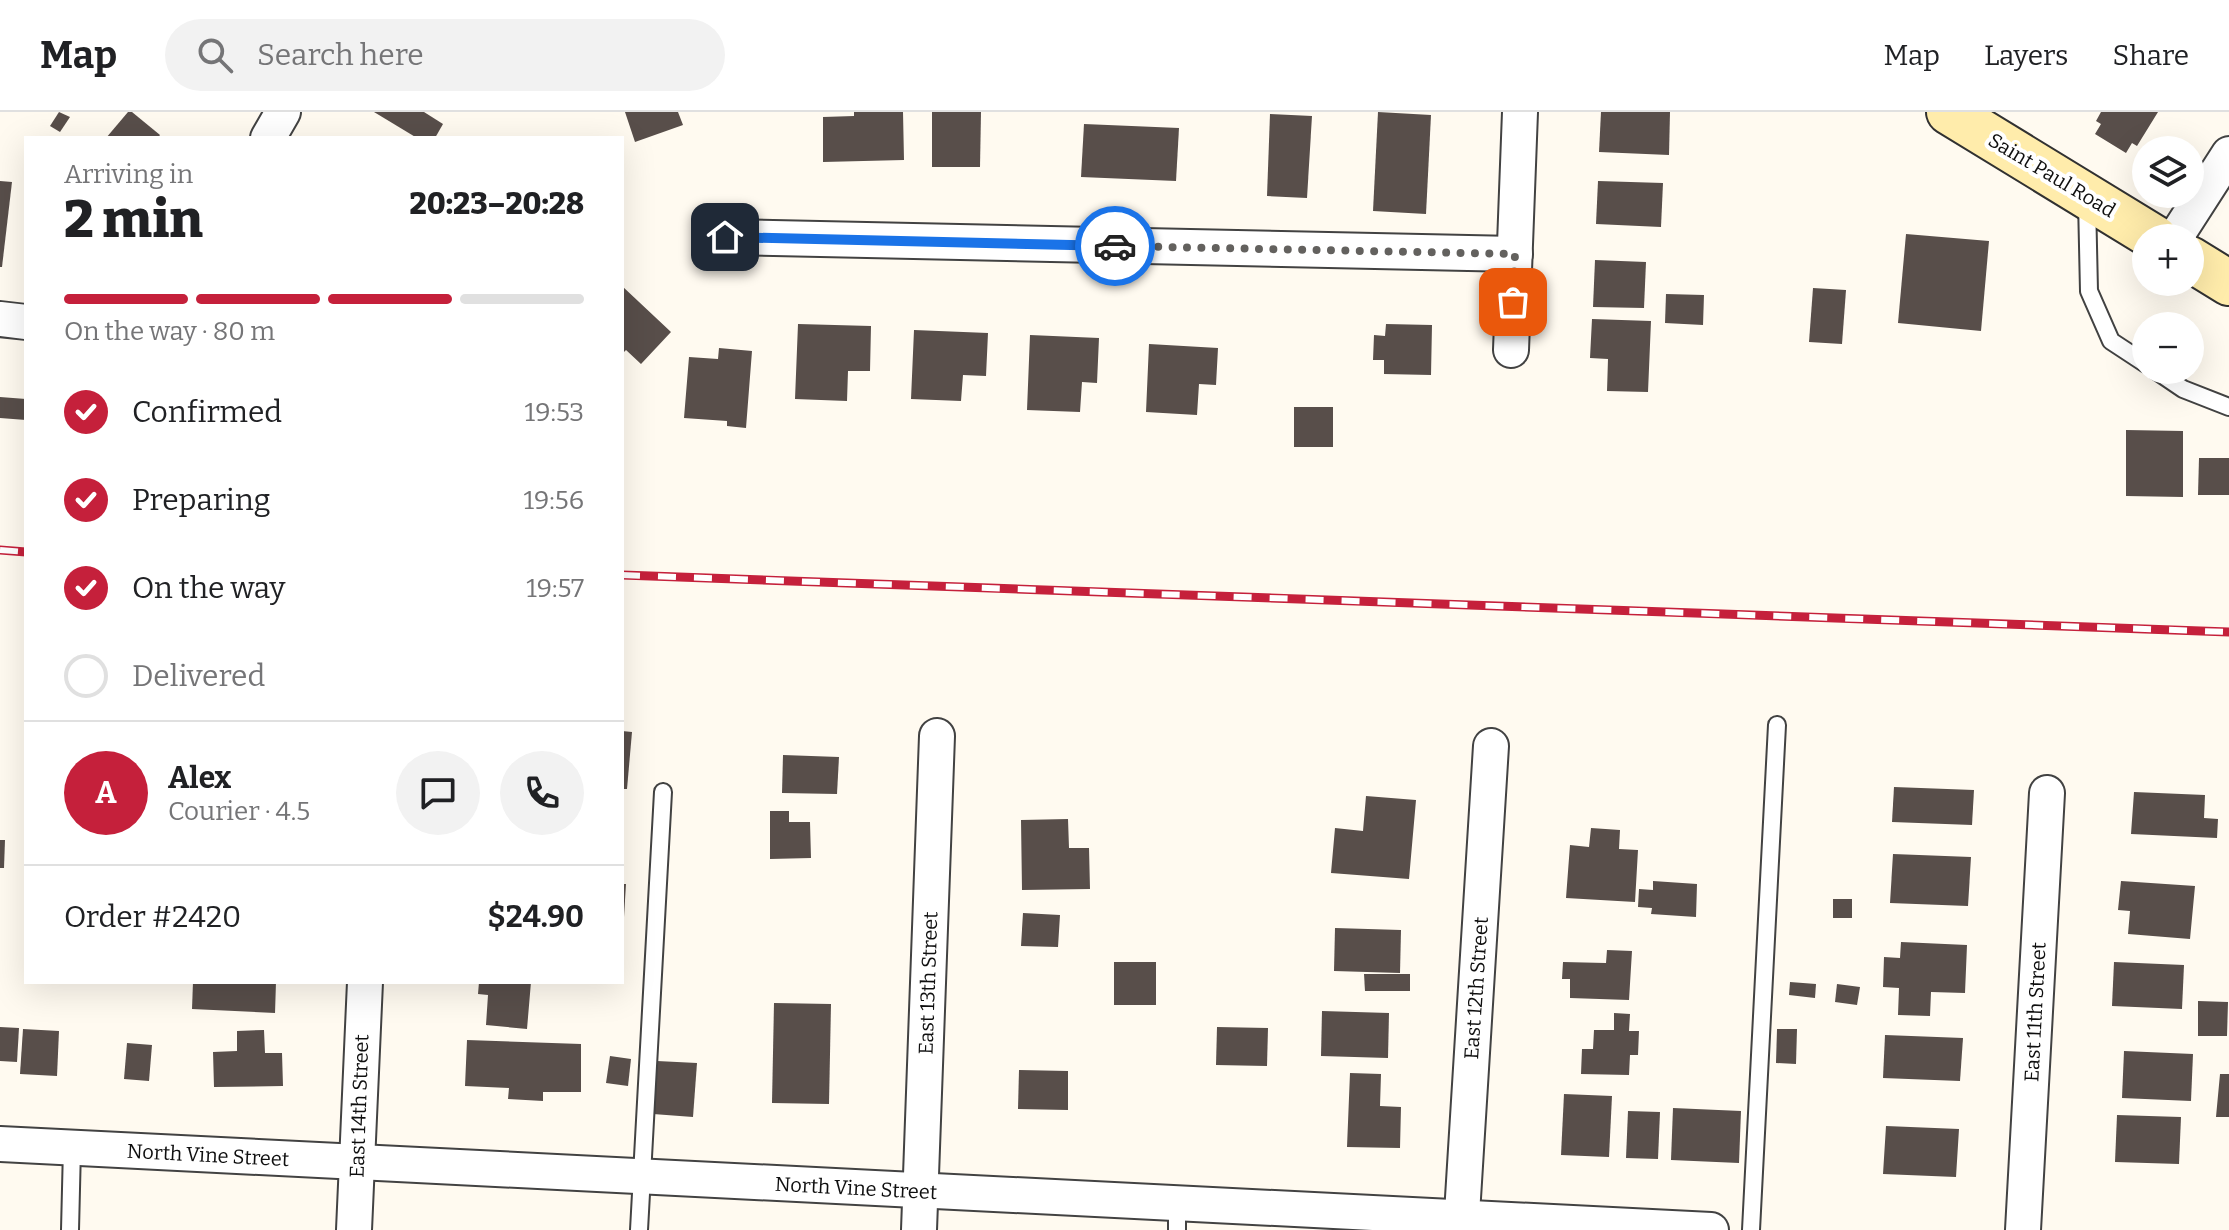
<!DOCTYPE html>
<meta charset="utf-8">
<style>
body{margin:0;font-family:Bitter,serif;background:#f2f2f2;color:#202124;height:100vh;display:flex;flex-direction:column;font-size:30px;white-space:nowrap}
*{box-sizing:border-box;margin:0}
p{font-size:26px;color:#757577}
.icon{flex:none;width:44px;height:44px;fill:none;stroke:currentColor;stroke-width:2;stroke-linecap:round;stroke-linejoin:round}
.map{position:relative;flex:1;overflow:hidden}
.drawer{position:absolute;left:24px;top:24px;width:600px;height:848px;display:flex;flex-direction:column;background:#fff;border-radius:0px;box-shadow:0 8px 32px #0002}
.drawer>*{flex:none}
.buttons{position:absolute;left:2132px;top:24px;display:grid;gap:16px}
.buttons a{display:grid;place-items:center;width:72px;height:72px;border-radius:50%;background:#fff;box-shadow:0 8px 32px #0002;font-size:40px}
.pin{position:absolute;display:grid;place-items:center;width:68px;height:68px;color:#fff;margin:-34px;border-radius:16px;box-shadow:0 4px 12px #0006}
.courier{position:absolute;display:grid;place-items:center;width:80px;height:80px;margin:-40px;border:6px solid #1a73e8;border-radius:50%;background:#fff;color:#222;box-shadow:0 2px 10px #0007}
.overview em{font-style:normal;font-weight:800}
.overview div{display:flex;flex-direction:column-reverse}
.overview{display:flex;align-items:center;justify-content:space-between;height:136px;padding:0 40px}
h1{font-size:52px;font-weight:800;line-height:60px}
.bar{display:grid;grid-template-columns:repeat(4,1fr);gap:12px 8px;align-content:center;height:96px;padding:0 40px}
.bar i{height:10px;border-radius:6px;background:#e0e0e0}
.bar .on{background:#c5203b}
.bar p{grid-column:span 4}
.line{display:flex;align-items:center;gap:20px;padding:0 40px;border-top:2px solid #e0e0e0}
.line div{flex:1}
.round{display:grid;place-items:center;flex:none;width:84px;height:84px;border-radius:42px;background:#f2f2f2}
ol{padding:0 40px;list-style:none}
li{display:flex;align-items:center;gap:24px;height:88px}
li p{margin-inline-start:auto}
li .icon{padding:8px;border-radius:50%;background:#c5203b;color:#fff;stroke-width:4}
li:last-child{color:#757577}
li i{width:44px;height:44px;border:4px solid #e0e0e0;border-radius:50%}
header{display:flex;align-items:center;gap:48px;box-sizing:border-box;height:112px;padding:0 40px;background:#fff;border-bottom:2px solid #e0e0e0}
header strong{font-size:38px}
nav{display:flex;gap:44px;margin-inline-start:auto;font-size:28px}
.search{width:560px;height:72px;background:#f2f2f2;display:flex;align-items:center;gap:20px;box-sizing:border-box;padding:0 28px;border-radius:44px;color:#757577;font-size:30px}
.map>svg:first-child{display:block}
</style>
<header>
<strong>Map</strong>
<div class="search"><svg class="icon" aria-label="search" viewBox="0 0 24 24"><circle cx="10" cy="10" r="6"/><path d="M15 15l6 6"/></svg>Search here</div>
<nav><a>Map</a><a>Layers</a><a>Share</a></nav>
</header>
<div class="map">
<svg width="2229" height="1118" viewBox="0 0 2229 1118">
<rect width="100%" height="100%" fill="#fffaf0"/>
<g fill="#584e4a">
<polygon points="59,0 70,5 60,20 50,14"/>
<polygon points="128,0 132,0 160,23 158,26 106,26"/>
<polygon points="374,0 424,0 443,12 435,26 417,26"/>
<polygon points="625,0 678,0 683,13 635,30"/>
<polygon points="854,0 903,0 904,48 823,50 823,5 854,4"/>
<polygon points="932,0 981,0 980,55 932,55"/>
<polygon points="1378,0 1431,3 1426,102 1373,99"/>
<polygon points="1601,0 1670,0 1669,43 1599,40"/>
<polygon points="2101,0 2158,0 2137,34 2132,31 2126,41 2095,22 2101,12 2096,9"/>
<polygon points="1270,2 1312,4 1307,86 1267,84"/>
<polygon points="1084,12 1179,16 1176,69 1081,65"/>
<polygon points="0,69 12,70 2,155 0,155"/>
<polygon points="1598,69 1663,71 1661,115 1596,112"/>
<polygon points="1906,122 1989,129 1981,219 1898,211"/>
<polygon points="1595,148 1646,150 1644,196 1593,195"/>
<polygon points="622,174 671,220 641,252 626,238 622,242"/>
<polygon points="1813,176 1846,178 1842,232 1809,230"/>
<polygon points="1666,182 1704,183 1703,213 1665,211"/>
<polygon points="1592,207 1651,209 1648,280 1607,279 1608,247 1590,246"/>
<polygon points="798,212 871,214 870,259 848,259 847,289 795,287"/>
<polygon points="1386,212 1432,213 1431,263 1384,262 1384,248 1373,248 1374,223 1385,224"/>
<polygon points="914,218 988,221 986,264 963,263 961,289 911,287"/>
<polygon points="1030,223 1099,226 1097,271 1082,270 1080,300 1027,298"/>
<polygon points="1149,232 1218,236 1216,273 1199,272 1197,303 1146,300"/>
<polygon points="719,236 752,239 746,316 727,314 727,309 684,306 689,245 718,247"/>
<polygon points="0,285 26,287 26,308 0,306"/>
<rect x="1294" y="295" width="39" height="40"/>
<polygon points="2126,318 2183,319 2183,385 2126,384"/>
<polygon points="2199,346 2229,346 2229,383 2198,383"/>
<polygon points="622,619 632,620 627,677 622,677"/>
<polygon points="783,643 839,645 837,682 782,681"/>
<polygon points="1894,675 1974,678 1972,713 1892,710"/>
<polygon points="2134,680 2205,683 2204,706 2218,707 2217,726 2131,722"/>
<polygon points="1366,684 1416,688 1409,767 1331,761 1335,716 1363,719"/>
<polygon points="770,699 789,699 789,710 810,710 811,746 770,747"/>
<polygon points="1068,707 1069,736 1089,736 1090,777 1022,778 1021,708"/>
<polygon points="1591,716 1620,718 1619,737 1638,738 1635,790 1566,786 1570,733 1589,735"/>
<polygon points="0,728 5,728 4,756 0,756"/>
<polygon points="1893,742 1971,745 1968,794 1890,791"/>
<polygon points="1653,769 1697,772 1696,805 1651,802 1652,796 1638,795 1639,777 1653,778"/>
<polygon points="2121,769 2195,774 2190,827 2128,822 2130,799 2118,798"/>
<polygon points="622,772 626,772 624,805 622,805"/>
<rect x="1833" y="787" width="19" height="19"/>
<polygon points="1023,801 1060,803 1058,835 1021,834"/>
<polygon points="1335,816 1401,818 1400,861 1334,859"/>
<polygon points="1901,830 1967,833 1965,881 1931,880 1930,904 1898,903 1899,876 1883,875 1884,845 1900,846"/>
<polygon points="1607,838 1632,839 1629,888 1570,886 1570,867 1562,867 1563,850 1606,851"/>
<rect x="1114" y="850" width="42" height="43"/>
<polygon points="2114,850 2184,853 2182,897 2112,894"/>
<polygon points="1364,862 1410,862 1410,879 1365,879"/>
<polygon points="193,870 276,870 275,901 192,897"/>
<polygon points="479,870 531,870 527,917 486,913 488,883 478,882"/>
<polygon points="1790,870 1816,872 1815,886 1789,883"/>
<polygon points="1837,872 1860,875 1857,893 1835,890"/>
<polygon points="2198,889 2228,890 2227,924 2198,924"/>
<polygon points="774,891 831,892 829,992 772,991"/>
<polygon points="1322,899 1389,901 1388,946 1321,944"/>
<polygon points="1614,901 1630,902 1629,919 1639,919 1638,943 1630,943 1629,963 1581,962 1582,937 1593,937 1594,918 1614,918"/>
<polygon points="0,915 19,916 17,950 0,949"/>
<polygon points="1217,915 1268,916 1267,954 1216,953"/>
<polygon points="23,917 59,919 57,964 20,962"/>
<polygon points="1777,917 1797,917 1796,952 1776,951"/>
<polygon points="264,918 265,941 282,941 283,974 214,975 213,940 237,939 237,919"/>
<polygon points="1885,923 1963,926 1960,969 1883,966"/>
<polygon points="467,928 581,932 581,980 543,980 543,989 508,987 509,976 465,974"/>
<polygon points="127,931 152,933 149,969 124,967"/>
<polygon points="2124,939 2193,942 2191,989 2122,986"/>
<polygon points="610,944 631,947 628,974 606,971"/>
<polygon points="657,949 697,951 693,1005 653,1002"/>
<polygon points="1019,958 1068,959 1068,998 1018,997"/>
<polygon points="1350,961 1381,962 1380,994 1401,995 1400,1036 1347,1035"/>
<polygon points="2220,962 2229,962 2229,1005 2216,1005"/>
<polygon points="1564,982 1612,984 1609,1045 1561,1043"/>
<polygon points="1673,996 1741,999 1739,1051 1671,1048"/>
<polygon points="1628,999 1660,1000 1658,1047 1626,1046"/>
<polygon points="2117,1003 2181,1005 2179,1052 2115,1050"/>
<polygon points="1886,1014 1959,1017 1956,1065 1883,1062"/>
</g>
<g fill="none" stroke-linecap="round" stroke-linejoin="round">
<defs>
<g id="service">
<polyline points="2087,89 2089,179 2111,229 2146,252"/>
<polyline points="2155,258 2183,277 2229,295"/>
<polyline points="1177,1092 1177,1118"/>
<polyline points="70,1118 72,1036"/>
<polyline points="639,1118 663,680"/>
<polyline points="1751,1118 1777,613"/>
</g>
<g id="minor">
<polyline points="268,26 283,0"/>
<polyline points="725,125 1515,142"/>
<polyline points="2175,126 2229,42"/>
<polyline points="0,207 26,210"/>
<polyline points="1511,238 1520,0"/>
<polyline points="0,1032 1711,1118"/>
<polyline points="354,1118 365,870"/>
<polyline points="919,1118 937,624"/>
<polyline points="1461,1118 1491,634"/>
<polyline points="2023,1118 2047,681"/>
</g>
<g id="secondary">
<polyline points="1949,0 2155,126"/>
<polyline points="2190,147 2229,171"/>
</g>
</defs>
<use href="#service" stroke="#424242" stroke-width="20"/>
<use href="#minor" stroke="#424242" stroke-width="38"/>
<use href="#secondary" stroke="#313131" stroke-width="48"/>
<use href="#service" stroke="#fff" stroke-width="16"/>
<use href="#minor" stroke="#fff" stroke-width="34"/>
<use href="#secondary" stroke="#ffecab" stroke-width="44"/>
<defs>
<g id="rail">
<polyline points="0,438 26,440"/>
<polyline points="622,463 2229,520"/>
</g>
</defs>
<use href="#rail" stroke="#c5203b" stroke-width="9"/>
<use href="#rail" stroke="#fff" stroke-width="6" stroke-dasharray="18" stroke-linecap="butt"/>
</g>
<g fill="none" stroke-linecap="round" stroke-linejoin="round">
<polyline stroke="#63615e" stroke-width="8" stroke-dasharray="0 14.4" points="1115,134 1515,142 1513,190"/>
<polyline stroke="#1a73e8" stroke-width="10" points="725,125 1115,134"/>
</g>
<g text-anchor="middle" stroke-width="8" stroke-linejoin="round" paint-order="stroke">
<g font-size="20" fill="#0f0f0f" stroke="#fff">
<text transform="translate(2052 63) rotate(31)" y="7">Saint Paul Road</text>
<text transform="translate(928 871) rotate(-88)" y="7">East 13th Street</text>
<text transform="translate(1476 876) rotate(-86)" y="7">East 12th Street</text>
<text transform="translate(2035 900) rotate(-87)" y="7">East 11th Street</text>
<text transform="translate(359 994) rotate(-88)" y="7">East 14th Street</text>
<text transform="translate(208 1043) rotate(3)" y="7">North Vine Street</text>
<text transform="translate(856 1076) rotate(3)" y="7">North Vine Street</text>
</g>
</g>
</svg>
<div class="buttons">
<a><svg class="icon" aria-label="layers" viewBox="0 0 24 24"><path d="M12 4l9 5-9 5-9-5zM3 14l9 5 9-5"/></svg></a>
<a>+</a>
<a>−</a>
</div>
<div class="pin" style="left:1513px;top:190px;background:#ea580c"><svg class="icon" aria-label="bag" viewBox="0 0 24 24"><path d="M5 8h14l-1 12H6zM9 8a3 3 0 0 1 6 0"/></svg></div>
<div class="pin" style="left:725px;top:125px;background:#1f2937"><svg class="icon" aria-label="home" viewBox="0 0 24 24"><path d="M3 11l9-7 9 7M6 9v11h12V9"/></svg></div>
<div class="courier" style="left:1115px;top:134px"><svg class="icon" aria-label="car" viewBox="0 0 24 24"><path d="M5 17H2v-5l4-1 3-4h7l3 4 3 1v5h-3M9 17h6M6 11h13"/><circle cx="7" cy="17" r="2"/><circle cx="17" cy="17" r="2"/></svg></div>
<section class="drawer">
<div class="overview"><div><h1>2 min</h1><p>Arriving in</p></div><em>20:23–20:28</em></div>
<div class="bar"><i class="on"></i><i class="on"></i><i class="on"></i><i></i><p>On the way · 80 m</p></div>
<ol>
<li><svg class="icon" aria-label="check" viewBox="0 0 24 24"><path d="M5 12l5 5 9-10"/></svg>Confirmed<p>19:53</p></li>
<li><svg class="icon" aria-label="check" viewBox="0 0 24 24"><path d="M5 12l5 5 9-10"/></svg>Preparing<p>19:56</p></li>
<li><svg class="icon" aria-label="check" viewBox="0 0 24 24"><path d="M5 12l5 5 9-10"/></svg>On the way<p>19:57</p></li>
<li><i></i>Delivered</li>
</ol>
<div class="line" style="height:144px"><b class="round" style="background:#c5203b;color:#fff">A</b><div><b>Alex</b><p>Courier · 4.5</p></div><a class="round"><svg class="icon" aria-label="chat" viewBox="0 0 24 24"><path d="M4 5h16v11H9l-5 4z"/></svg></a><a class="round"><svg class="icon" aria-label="phone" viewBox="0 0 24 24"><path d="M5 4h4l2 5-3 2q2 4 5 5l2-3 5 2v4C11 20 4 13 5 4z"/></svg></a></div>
<div class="line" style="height:104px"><div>Order #2420</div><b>$24.90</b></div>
</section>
</div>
